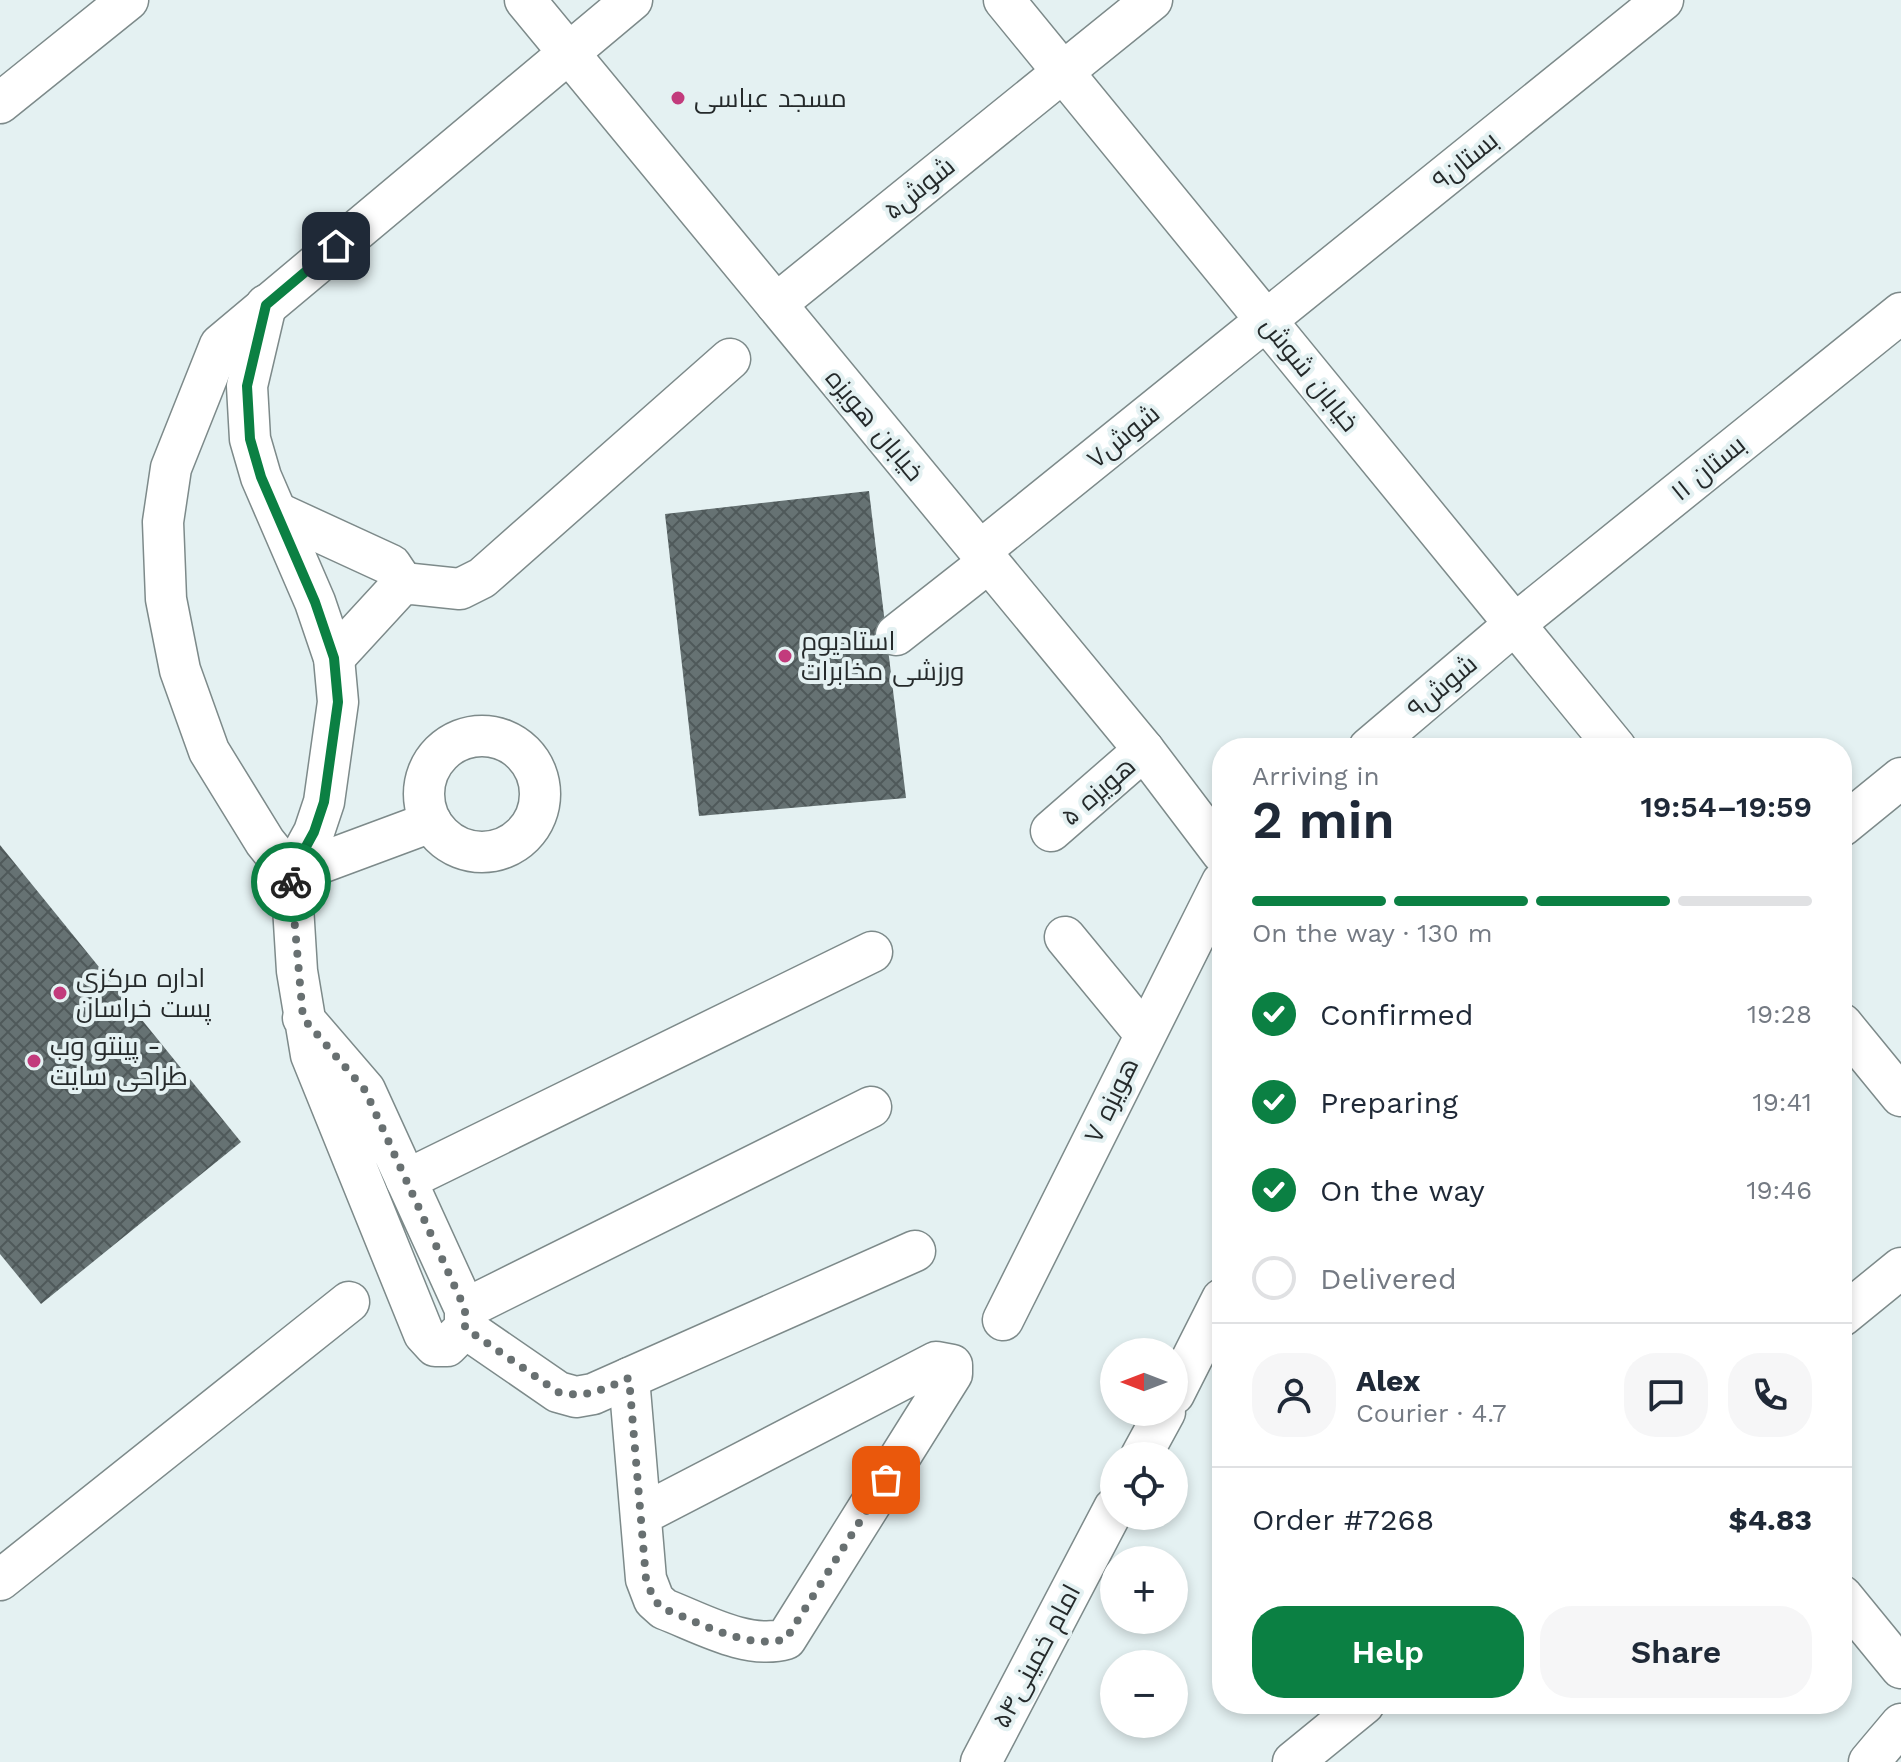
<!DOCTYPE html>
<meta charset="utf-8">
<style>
body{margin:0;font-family:"Work Sans",Cairo,sans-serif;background:#f6f6f7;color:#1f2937;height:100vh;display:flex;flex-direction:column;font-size:30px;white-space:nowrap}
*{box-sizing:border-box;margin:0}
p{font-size:26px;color:#747a83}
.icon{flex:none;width:44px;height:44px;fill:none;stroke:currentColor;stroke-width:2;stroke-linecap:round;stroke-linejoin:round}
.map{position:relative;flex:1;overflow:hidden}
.drawer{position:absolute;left:1212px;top:738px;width:640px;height:976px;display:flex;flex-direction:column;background:#fff;border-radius:32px;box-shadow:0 4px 12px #0003}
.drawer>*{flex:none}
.needle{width:52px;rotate:270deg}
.fabs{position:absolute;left:1100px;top:1338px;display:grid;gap:16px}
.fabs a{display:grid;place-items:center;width:88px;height:88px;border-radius:50%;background:#fff;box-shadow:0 4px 12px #0003;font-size:40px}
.pin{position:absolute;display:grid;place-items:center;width:68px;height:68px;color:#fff;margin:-34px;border-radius:16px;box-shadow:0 4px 12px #0006}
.courier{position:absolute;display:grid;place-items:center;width:80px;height:80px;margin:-40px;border:6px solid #0b8043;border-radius:50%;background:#fff;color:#222;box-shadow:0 2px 10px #0007}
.summary em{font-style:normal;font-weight:600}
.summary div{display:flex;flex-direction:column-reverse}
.summary{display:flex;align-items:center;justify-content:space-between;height:136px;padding:0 40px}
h1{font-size:52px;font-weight:600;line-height:60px}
.bar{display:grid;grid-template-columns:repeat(4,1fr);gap:12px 8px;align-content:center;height:96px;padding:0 40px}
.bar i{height:10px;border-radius:6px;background:#e0e1e3}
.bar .active{background:#0b8043}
.bar p{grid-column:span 4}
.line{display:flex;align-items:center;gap:20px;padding:0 40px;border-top:2px solid #e0e1e3}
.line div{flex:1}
.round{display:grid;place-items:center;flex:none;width:84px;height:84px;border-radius:32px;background:#f6f6f7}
ol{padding:0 40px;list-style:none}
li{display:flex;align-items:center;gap:24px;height:88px}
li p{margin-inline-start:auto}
li .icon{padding:8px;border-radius:50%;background:#0b8043;color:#fff;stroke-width:4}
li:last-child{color:#747a83}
li i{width:44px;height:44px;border:4px solid #e0e1e3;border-radius:50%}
.button{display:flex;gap:16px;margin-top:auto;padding:16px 40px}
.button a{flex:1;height:92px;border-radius:32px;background:#0b8043;color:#fff;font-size:32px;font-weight:600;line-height:92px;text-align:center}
.button a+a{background:#f6f6f7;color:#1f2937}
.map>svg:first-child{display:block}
</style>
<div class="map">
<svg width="1901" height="1762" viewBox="0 0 1901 1762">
<defs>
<pattern id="building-cross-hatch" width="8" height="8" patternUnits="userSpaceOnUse" patternTransform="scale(2)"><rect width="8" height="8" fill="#667273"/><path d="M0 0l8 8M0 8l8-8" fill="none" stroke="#4f595a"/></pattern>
</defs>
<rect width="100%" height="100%" fill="#e4f1f2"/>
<g fill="url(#building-cross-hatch)">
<polygon points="869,491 906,798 699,816 665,514"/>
<polygon points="0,845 241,1142 41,1304 0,1254"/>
</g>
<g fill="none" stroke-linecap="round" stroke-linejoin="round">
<defs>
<g id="minor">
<polyline points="525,0 1144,750 1222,853"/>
<polyline points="1004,0 1616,748"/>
<polyline points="0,103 128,0"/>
<polyline points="776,304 1152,0"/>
<polyline points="266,305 247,386 250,439 261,477 315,602 334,658 338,702 324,802 314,832 291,874"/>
<polyline points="278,513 391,565 403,583"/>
<polyline points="980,551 1663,0"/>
<polyline points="896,635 989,562"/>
<polyline points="334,658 403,583 460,589 482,578 730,359"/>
<circle cx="482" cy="794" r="58"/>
<polyline points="1369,748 1515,624 1901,313"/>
<polyline points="1842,826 1901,778"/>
<polyline points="1051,831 1144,750"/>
<polyline points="291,874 431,822"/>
<polyline points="1065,937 1144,1033"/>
<polyline points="303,1018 365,1090 465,1309 465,1328 447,1346 435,1346 424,1334 311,1055 297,971 291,874 265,842 209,751 180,670 166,599 163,522 171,468 220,345 632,0"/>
<polyline points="1842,1024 1901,1096"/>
<polyline points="406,1180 872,952"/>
<polyline points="465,1309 871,1107"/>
<polyline points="1842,1316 1901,1268"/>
<polyline points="1003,1320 1222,882"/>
<polyline points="465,1328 558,1392 576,1397 593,1394 915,1251"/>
<path d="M629 1378 646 1579 654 1600 664 1609C701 1623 747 1650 786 1639L952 1374V1365L936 1362 641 1515"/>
<polyline points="1174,1394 1222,1299"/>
<polyline points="1141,1456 1165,1412"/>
<polyline points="0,1580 349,1302"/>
<polyline points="1842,1596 1901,1668"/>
<polyline points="981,1762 1114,1508"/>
<polyline points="1293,1762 1364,1704"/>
<polyline points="1869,1762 1901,1724"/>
</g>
</defs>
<use href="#minor" stroke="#7d8a8a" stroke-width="43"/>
<use href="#minor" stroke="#fff" stroke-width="40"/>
</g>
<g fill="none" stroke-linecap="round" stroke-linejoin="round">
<path stroke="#687071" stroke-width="8" stroke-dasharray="0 14.4" d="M291 882 303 1018 365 1090 465 1309V1328L558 1392C586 1399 604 1389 629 1378L646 1579 654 1600 664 1609C701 1623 747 1650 786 1639L886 1480"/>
<polyline stroke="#0b8043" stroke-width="10" points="291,882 291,874 314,832 324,802 338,702 334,658 315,602 261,477 250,439 247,386 266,305 336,246"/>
</g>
<g fill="#c23b7c" stroke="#e4f1f2" stroke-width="3">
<circle cx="678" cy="98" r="8"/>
<circle cx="785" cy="656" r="8"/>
<circle cx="60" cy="993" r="8"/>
<circle cx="34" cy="1061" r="8"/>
</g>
<g text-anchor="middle" stroke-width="8" stroke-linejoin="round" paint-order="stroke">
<g font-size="26" fill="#252a2b" stroke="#e4f1f2" text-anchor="start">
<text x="694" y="107">مسجد عباسی</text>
<text x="801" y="650">استادیوم<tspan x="801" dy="30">ورزشی مخابرات</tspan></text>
<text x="76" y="987">اداره مرکزی<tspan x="76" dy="30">پست خراسان</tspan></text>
<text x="50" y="1055">پینتو وب -<tspan x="50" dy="30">طراحی سایت</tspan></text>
</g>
<g font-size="26" fill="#252a2b" stroke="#e4f1f2">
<text transform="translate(1465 160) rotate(-39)" y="9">بستان۹</text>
<text transform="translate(919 188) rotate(-39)" y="9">شوش۵</text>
<text transform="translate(1310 374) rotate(51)" y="9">خیابان شوش</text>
<text transform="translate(875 425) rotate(50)" y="9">خیابان هویزه</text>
<text transform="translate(1123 436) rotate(-39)" y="9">شوش۷</text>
<text transform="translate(1708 468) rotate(-39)" y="9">بستان ۱۱</text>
<text transform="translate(1442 686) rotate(-40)" y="9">شوش۹</text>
<text transform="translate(1098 791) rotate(-41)" y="9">هویزه ۵</text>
<text transform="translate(1111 1100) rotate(-64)" y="9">هویزه ۷</text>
<text transform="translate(1036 1656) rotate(-62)" y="9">امام خمینی۵۴</text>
</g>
</g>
</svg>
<div class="fabs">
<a><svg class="needle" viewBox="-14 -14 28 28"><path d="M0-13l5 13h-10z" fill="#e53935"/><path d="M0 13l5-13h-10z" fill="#747a83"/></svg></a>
<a><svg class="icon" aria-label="locate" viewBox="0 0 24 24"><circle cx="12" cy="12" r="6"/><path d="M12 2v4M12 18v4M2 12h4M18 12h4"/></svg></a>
<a>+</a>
<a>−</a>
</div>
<div class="pin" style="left:886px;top:1480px;background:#ea580c"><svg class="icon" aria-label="bag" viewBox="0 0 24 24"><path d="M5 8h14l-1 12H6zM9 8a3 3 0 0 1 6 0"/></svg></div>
<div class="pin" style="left:336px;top:246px;background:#1f2937"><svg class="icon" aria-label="home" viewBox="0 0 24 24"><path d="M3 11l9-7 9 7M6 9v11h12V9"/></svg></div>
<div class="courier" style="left:291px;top:882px"><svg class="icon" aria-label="bike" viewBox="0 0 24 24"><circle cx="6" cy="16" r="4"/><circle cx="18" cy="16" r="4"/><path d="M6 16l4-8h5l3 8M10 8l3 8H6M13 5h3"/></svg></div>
<section class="drawer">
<div class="summary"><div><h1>2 min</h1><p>Arriving in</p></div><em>19:54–19:59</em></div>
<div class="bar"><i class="active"></i><i class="active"></i><i class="active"></i><i></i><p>On the way · 130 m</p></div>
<ol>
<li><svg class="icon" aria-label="check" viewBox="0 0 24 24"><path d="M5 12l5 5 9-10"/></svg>Confirmed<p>19:28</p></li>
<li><svg class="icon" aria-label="check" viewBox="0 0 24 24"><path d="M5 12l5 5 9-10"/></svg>Preparing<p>19:41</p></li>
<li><svg class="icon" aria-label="check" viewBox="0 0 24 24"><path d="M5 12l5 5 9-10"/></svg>On the way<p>19:46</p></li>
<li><i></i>Delivered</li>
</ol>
<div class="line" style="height:144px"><a class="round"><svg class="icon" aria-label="person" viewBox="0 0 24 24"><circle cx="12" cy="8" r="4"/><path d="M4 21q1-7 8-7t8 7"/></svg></a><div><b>Alex</b><p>Courier · 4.7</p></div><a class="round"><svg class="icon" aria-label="chat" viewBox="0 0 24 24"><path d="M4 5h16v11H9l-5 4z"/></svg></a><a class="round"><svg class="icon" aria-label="phone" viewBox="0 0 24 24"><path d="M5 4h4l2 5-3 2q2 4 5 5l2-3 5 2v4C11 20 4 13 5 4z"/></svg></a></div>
<div class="line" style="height:104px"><div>Order #7268</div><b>$4.83</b></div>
<div class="button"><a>Help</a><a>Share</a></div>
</section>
</div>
